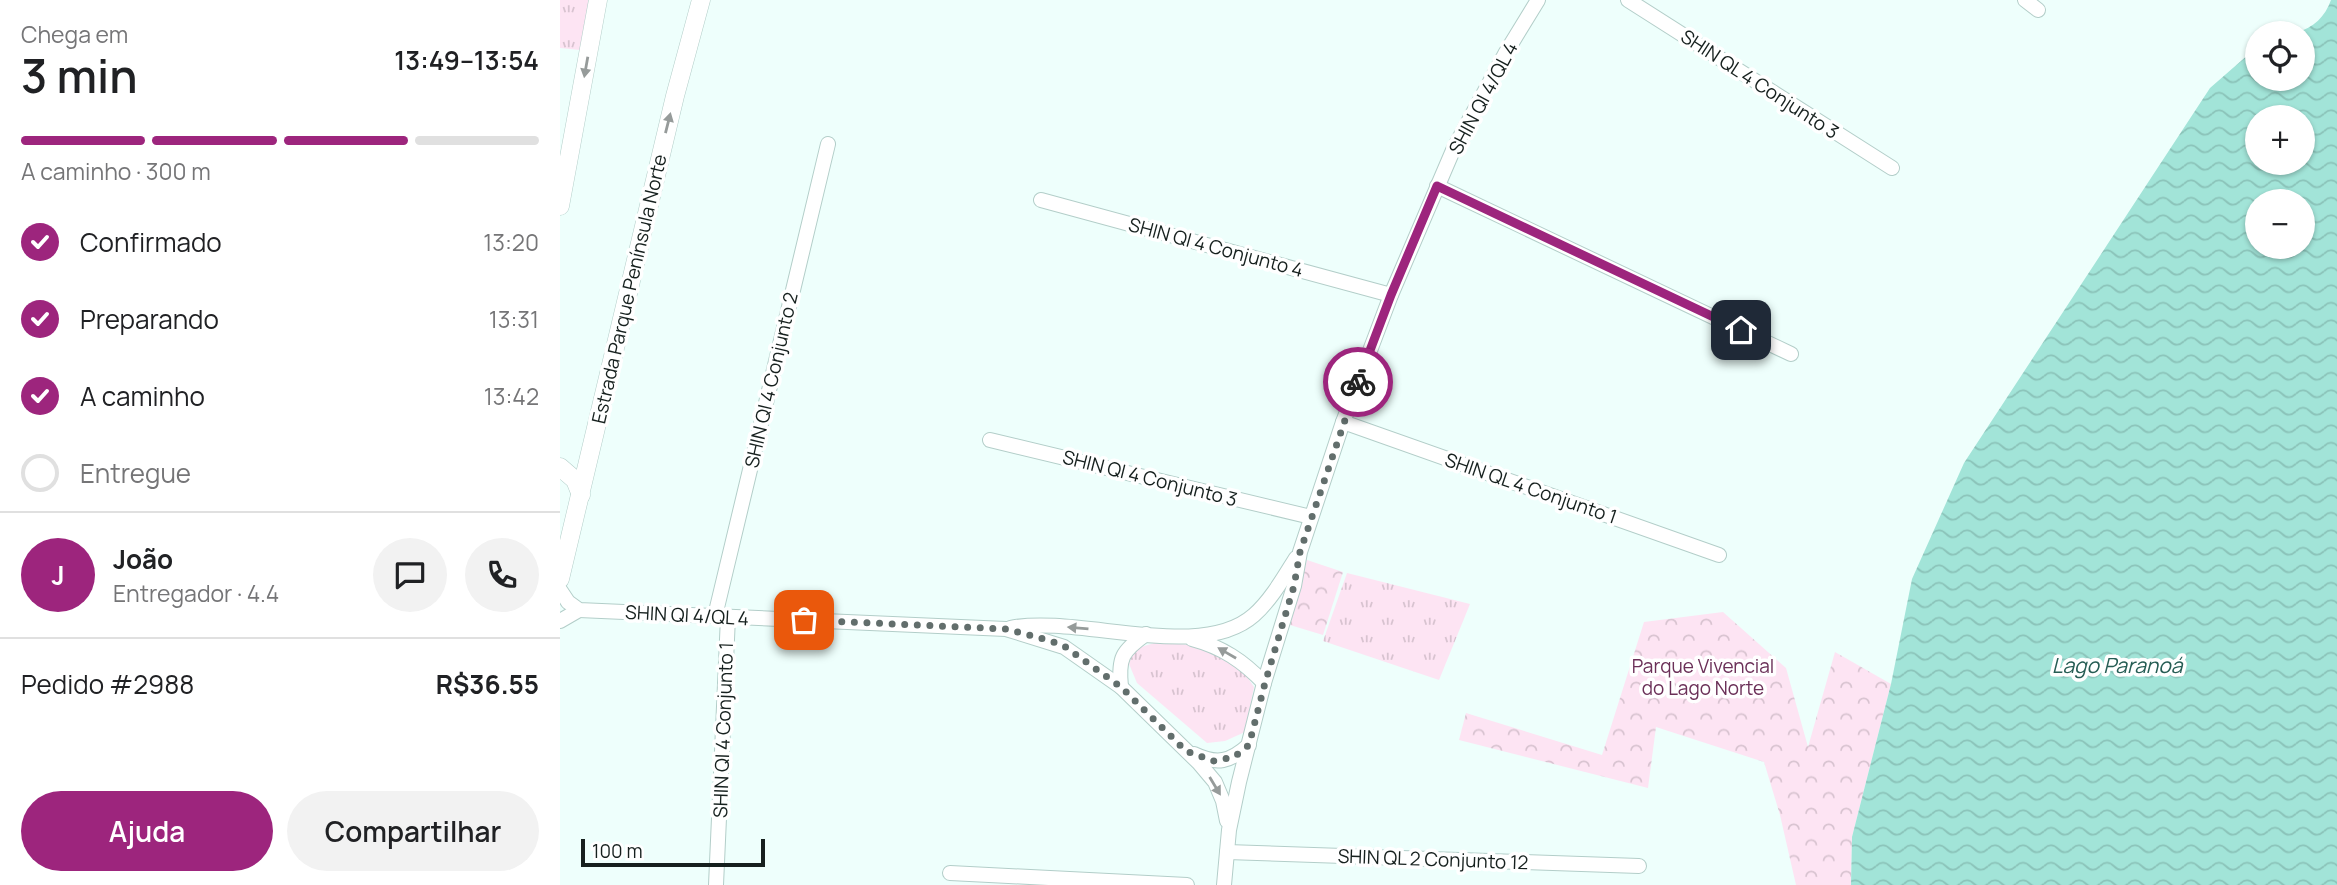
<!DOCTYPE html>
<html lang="pt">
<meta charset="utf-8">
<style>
body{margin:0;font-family:Manrope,sans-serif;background:#f2f2f2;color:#202124;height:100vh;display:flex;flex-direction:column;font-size:26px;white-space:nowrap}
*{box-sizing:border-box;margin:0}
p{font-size:23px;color:#757577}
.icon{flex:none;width:38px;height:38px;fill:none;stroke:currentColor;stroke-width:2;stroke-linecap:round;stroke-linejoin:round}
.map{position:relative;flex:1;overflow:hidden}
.details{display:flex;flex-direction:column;background:#fff;width:560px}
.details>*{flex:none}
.buttons{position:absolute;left:1685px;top:21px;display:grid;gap:14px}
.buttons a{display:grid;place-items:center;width:70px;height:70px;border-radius:50%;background:#fff;box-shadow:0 2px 5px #0004;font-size:35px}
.scale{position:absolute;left:21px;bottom:18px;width:184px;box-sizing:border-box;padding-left:7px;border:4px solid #16201e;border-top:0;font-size:19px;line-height:24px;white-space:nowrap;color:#16201e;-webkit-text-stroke:5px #fff;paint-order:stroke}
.pin{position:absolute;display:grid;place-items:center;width:60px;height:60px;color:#fff;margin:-30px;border-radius:14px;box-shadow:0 4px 10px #0006}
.courier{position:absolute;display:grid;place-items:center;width:70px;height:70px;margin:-35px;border:5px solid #9d257d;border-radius:50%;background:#fff;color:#222;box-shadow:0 2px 9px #0007}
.head em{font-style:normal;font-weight:600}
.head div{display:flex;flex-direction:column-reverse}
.head{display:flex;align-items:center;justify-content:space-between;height:119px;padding:0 21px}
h1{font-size:46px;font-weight:600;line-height:52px}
.bar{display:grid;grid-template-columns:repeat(4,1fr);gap:10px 7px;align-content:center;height:84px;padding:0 21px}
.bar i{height:9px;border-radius:5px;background:#e0e0e0}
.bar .current{background:#9d257d}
.bar p{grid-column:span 4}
.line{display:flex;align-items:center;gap:18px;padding:0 21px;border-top:2px solid #e0e0e0}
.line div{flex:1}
.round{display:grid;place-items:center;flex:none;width:74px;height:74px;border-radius:37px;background:#f2f2f2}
ol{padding:0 21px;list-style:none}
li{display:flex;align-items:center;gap:21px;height:77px}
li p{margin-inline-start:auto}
li .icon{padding:7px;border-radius:50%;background:#9d257d;color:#fff;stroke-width:4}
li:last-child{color:#757577}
li i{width:38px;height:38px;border:4px solid #e0e0e0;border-radius:50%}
.button{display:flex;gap:14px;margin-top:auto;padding:14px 21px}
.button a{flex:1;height:80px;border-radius:42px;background:#9d257d;color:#fff;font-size:28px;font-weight:600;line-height:80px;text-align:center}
.button a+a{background:#f2f2f2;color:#202124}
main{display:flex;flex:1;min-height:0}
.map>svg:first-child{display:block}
</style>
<main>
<section class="details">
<div class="head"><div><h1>3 min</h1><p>Chega em</p></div><em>13:49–13:54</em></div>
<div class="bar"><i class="current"></i><i class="current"></i><i class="current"></i><i></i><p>A caminho · 300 m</p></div>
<ol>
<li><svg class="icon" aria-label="check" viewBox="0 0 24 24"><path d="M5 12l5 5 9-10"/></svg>Confirmado<p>13:20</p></li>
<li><svg class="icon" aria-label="check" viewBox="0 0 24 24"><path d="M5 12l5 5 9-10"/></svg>Preparando<p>13:31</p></li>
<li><svg class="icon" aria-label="check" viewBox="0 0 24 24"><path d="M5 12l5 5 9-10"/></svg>A caminho<p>13:42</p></li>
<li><i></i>Entregue</li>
</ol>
<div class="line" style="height:126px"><b class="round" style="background:#9d257d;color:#fff">J</b><div><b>João</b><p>Entregador · 4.4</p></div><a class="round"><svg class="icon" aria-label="chat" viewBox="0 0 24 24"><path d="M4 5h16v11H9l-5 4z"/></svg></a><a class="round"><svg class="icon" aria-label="phone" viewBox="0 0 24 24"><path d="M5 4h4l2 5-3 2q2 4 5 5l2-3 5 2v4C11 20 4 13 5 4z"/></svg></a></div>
<div class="line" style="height:91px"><div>Pedido #2988</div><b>R$36.55</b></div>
<div class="button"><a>Ajuda</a><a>Compartilhar</a></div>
</section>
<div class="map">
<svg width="1777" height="885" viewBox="0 0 1777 885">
<defs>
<pattern id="grass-tufts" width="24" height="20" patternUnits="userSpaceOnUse" patternTransform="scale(1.75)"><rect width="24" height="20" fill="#fde4f3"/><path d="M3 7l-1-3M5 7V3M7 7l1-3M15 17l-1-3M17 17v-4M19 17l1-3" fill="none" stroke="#d8c3d0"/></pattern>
<pattern id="park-crowns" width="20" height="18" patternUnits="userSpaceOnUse" patternTransform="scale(1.75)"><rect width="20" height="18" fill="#fde4f3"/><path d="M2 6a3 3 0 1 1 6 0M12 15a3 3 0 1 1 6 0" fill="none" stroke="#d8c3d0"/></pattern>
<pattern id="water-waves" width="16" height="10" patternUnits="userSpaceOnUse" patternTransform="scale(1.75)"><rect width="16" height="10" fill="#a2e4d8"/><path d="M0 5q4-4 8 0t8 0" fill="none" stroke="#8bc3b9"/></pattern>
</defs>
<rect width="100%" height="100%" fill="#eefffc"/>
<g fill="url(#grass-tufts)">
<polygon points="0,0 29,0 20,50 0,48"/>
<polygon points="787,573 910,604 879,680 763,641"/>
<polygon points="598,642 631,645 651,652 680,666 694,687 685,732 665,741 647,743 577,683 569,664 574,649"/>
</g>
<g fill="url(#park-crowns)">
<polygon points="747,560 783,572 763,635 730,625"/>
<polygon points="1163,612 1226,668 1248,747 1275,652 1331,684 1292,837 1291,885 1236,885 1220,815 1204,762 1096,727 1088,788 899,740 906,713 1042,755 1084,622"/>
</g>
<path fill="url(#water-waves)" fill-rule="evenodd" d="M1771 0H1777V885H1291L1292 837 1331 684 1352 579 1404 463 1650 88 1697 47 1698 79H1743V33H1736C1754 27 1765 17 1771 0ZM1698 117H1743V163H1698ZM1698 201H1743V247H1698Z"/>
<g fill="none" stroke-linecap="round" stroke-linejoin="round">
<defs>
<g id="minor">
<polyline points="1068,0 1332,168"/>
<polyline points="1465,0 1478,10"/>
<polyline points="877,186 1231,354"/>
<polyline points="481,200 831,295"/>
<polyline points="783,422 1159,555"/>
<polyline points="430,440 751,517"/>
<polyline points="0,590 8,602 19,610 446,629 504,647 561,687 639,763 655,782 663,801 667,821"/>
<polyline points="155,616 268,144"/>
<polyline points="0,621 19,610"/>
<path d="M450 628C518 614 640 663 694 615 711 600 724 577 736 558"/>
<path d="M632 639C662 647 683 661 704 683"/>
<path d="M561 687C558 658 562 651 586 634"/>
<path d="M634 754C657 765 670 762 689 745"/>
<polyline points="667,852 1079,866"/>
<polyline points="390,873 627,885"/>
<polyline points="156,885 168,617"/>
<polyline points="664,885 669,830 679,782 704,683 734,586 740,552 783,422 831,295 894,148 945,54 978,0"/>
</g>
<g id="major">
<polyline points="0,206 38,0"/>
<polyline points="0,467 15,480 21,495"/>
<polyline points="0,579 115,96 141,0"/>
</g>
</defs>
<use href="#minor" stroke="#b3cec9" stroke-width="16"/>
<use href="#major" stroke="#b3cec9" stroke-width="19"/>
<use href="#minor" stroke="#fff" stroke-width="14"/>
<use href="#major" stroke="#fff" stroke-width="18"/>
</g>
<defs><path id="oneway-solid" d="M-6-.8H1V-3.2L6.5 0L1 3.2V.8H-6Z" transform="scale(1.75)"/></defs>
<g fill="#969b9a">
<use href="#oneway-solid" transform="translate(26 67) rotate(100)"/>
<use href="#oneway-solid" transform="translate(108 123) rotate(-76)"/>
<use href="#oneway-solid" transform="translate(518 628) rotate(-175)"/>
<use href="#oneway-solid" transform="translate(667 653) rotate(-150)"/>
<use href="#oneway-solid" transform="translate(655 786) rotate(59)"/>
</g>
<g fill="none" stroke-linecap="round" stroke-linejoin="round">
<polyline stroke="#626e6c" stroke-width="7" stroke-dasharray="0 12.6" points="244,620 446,629 491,641 504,646 561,687 626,751 654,761 674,757 689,745 705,683 734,586 740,552 798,382"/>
<polyline stroke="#9d257d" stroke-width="9" points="798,382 831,295 877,186 1181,330"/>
</g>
<g text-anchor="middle" stroke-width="7" stroke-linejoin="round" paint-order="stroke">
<g font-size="19" fill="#16201e" stroke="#fff">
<text transform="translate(1200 84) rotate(33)" y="7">SHIN QL 4 Conjunto 3</text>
<text transform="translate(923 98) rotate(-62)" y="7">SHIN QI 4/QL 4</text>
<text transform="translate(656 247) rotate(15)" y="7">SHIN QI 4 Conjunto 4</text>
<text transform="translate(69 289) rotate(-77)" y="7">Estrada Parque Península Norte</text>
<text transform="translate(211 380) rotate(-77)" y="7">SHIN QI 4 Conjunto 2</text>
<text transform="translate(590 478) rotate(14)" y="7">SHIN QI 4 Conjunto 3</text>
<text transform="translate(971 488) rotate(19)" y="7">SHIN QL 4 Conjunto 1</text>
<text transform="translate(127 615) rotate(3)" y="7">SHIN QI 4/QL 4</text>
<text transform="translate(163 730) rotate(-88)" y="7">SHIN QI 4 Conjunto 1</text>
<text transform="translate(873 859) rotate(2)" y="7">SHIN QL 2 Conjunto 12</text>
</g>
<g font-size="19" fill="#6b3058" stroke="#fff">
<text x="1143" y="673">Parque Vivencial<tspan x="1143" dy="22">do Lago Norte</tspan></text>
</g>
<g font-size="21" font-style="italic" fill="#265d54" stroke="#fff">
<text x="1557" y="673">Lago Paranoá</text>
</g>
</g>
</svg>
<div class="buttons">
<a><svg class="icon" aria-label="locate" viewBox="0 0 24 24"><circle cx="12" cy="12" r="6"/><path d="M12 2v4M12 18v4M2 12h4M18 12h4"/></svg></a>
<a>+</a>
<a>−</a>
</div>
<div class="scale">100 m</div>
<div class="pin" style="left:244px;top:620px;background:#ea580c"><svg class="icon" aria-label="bag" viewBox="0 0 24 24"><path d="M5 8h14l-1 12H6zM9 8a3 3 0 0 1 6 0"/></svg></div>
<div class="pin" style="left:1181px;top:330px;background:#1f2937"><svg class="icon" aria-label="home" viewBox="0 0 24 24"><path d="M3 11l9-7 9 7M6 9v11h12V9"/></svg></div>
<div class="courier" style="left:798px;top:382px"><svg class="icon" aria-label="bike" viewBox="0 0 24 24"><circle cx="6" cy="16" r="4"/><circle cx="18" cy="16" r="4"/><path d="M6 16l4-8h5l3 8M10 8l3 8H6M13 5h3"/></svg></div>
</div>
</main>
